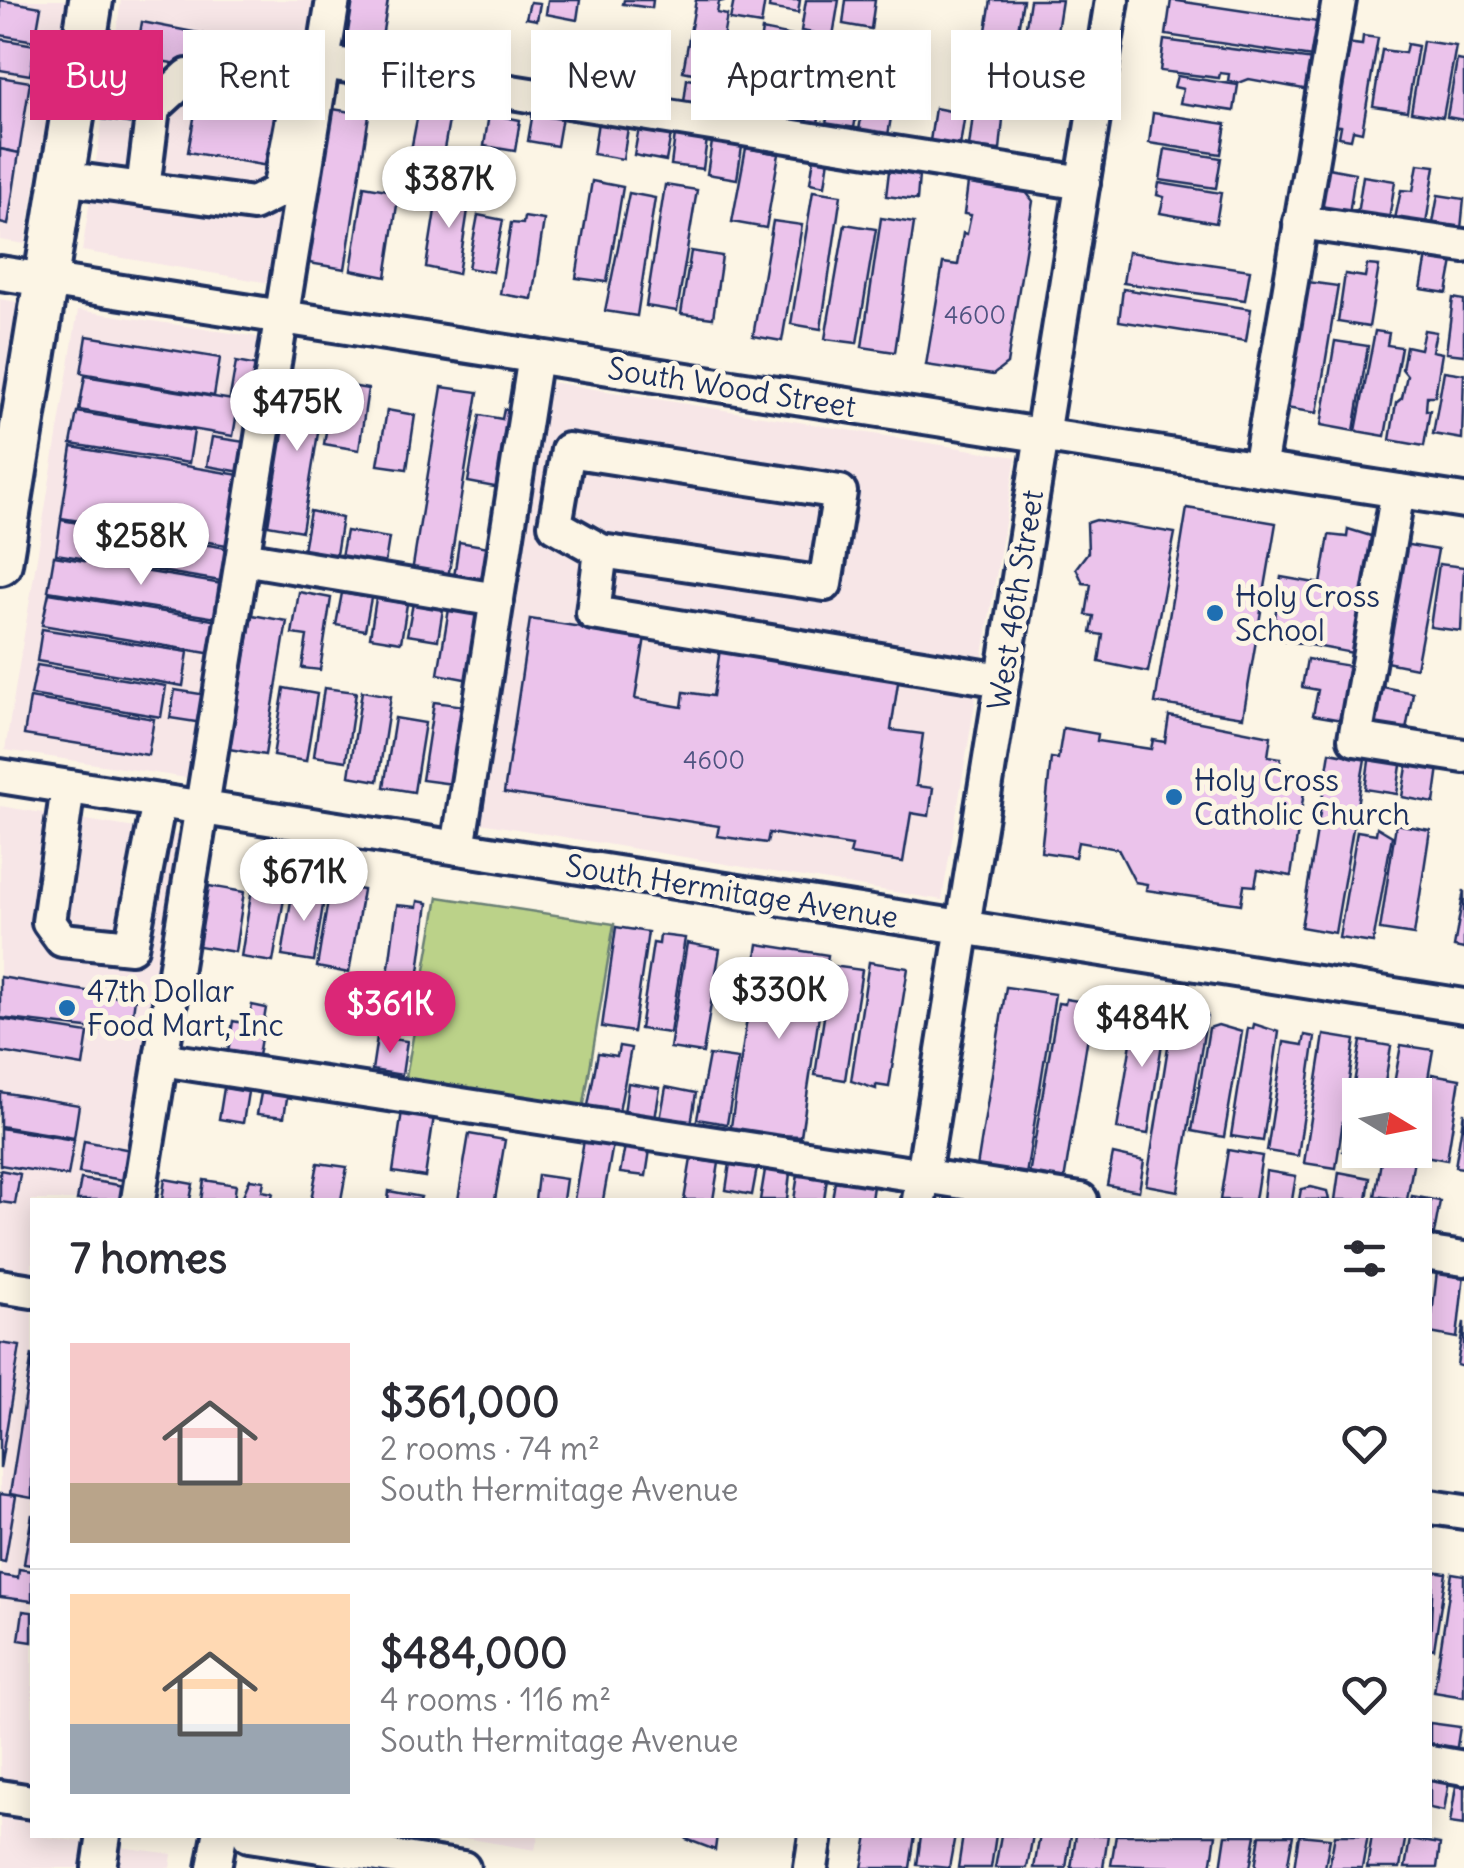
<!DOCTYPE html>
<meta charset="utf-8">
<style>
body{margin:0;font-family:Delius,sans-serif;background:#f2f2f3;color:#2b2b33;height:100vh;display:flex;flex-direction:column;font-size:38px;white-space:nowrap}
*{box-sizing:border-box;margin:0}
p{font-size:32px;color:#7c7c81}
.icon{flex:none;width:55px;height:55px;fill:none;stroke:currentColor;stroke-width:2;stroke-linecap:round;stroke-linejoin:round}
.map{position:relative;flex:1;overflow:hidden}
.sheet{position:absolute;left:30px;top:1198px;width:1402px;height:640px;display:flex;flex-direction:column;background:#fff;border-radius:0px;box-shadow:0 5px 25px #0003}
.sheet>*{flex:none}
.hud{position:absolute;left:30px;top:30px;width:1405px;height:90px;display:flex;gap:20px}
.needle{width:65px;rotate:100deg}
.controls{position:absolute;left:1342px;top:1078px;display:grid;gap:20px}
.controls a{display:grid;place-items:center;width:90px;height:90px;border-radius:0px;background:#fff;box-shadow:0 5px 25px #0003;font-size:50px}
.price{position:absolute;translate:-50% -85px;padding:0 22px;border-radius:35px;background:#fff;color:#222;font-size:32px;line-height:65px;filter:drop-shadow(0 2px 5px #0008)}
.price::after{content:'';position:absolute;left:50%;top:60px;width:30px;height:22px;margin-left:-15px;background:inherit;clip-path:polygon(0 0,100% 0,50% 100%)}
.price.active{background:#db2777;color:#fff}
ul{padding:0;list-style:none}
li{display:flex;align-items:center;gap:30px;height:250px;padding:0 40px}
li+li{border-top:2px solid #e1e1e2}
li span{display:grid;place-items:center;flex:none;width:280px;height:200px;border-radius:0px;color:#555}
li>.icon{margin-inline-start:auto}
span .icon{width:120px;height:120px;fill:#fffc;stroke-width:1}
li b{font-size:42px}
h2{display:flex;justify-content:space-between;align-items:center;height:120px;padding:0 40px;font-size:42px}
.tag{padding:0 35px;border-radius:0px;background:#fff;box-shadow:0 5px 25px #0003;font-size:35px;line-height:90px}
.tag.active{background:#db2777;color:#fff}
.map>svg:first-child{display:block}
.built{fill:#f7e6e7}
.green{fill:#bbd289;stroke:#6b8074;stroke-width:2.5}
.building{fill:#ebc3eb;stroke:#1b2f5e;stroke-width:2.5}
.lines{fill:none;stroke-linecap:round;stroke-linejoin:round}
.minor-casing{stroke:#1b2f5e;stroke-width:40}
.major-casing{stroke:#1b2f5e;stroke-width:50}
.minor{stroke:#fcf5e5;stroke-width:32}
.major{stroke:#fcf5e5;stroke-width:42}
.poi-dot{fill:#1f6fb2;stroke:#fcf5e5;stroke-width:4}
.labels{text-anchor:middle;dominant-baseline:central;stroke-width:10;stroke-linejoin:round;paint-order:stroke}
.number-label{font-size:25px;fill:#4f5481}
.street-label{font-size:30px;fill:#1b2f5e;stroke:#fcf5e5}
.poi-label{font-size:30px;fill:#1b2f5e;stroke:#fcf5e5;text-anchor:start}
</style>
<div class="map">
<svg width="1464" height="1868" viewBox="0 0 1464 1868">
<rect width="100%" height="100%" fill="#fcf5e5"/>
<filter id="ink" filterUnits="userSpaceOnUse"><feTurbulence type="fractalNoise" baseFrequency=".01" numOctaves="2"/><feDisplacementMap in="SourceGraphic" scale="20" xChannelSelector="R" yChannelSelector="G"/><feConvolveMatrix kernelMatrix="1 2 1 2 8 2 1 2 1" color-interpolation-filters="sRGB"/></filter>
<g filter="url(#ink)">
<g class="built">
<polygon points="0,0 66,0 25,244 0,240"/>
<polygon points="121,0 333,0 287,286 82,251"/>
<polygon points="0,299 18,302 0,407"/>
<polygon points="78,310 278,340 206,781 5,750"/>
<polygon points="532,379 1016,457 942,900 462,820"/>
<polygon points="0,806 197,838 138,1200 32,1200 32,1835 172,1854 170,1868 0,1868"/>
<polygon points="447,1835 538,1835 535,1850"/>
</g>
<polygon class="green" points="438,897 614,924 583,1110 405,1082"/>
<g class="building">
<polygon points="0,0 41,7 35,41 0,35"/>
<polygon points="353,0 388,0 378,62 344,57"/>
<polygon points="548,0 580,0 577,20 546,14"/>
<polygon points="624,0 653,0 652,8 623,4"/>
<polygon points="696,0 727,0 719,2 717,13 727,15 716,78 683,71"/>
<polygon points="734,0 765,0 761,25 730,20"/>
<polygon points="770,0 800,0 798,13 769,8"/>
<polygon points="806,0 839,0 833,36 801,31"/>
<polygon points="846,0 875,0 871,29 843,24"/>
<polygon points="991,0 1023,0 1009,84 978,79"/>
<polygon points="1030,0 1062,0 1047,95 1016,89"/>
<polygon points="1171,0 1324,23 1319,58 1166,35"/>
<polygon points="530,2 540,3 537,20 526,18"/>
<polygon points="142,22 322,57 317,87 136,57"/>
<polygon points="762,30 797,37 789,80 755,74"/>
<polygon points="1363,36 1378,38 1362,132 1353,130 1351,139 1339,137 1341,126 1333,125 1346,43 1362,45"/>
<polygon points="470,37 499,42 493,74 463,67"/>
<polygon points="0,39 35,45 30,75 0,70"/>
<polygon points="1164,40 1314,60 1309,90 1249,79 1239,83 1228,81 1229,74 1220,73 1219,78 1160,71"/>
<polygon points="1423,41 1456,46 1443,117 1411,112"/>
<polygon points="1407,44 1418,46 1407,111 1373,106 1382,50 1405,53"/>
<polygon points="635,47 647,49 636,98 608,92 615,59 632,63"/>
<polygon points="577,50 606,58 599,92 569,86"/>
<polygon points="1457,60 1464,61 1464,120 1447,117"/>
<polygon points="796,74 826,79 818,123 788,117"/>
<polygon points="1177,76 1238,85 1234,111 1180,103 1183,89 1174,87"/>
<polygon points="0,77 30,82 19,153 0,149"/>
<polygon points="687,79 715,83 711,107 684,102"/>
<polygon points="716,80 748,85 742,119 711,114"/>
<polygon points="422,93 453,98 443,155 411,150"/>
<polygon points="830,94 859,99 854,128 826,125"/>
<polygon points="198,96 278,109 268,166 188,152"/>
<polygon points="864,101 893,106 888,135 859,130"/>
<polygon points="935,108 965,114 960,146 930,141"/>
<polygon points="333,109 369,115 345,269 309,263"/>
<polygon points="533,112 562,117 557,146 528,141"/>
<polygon points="1153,113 1226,124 1221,154 1149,143"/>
<polygon points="489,114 520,120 515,151 484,146"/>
<polygon points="973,115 1003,119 1000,150 969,147"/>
<polygon points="598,122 628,128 623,159 593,154"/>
<polygon points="639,128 671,134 666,161 634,155"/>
<polygon points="675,135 707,139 703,169 671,165"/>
<polygon points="712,142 742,147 737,179 707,174"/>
<polygon points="746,148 779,154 766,228 732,222"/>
<polygon points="0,149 19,153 8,225 0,223"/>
<polygon points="1165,149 1221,158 1216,188 1160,180"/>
<polygon points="814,157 829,159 825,186 810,183"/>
<polygon points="1418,164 1435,166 1426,224 1395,219 1401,190 1413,191"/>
<polygon points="1323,167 1355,173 1349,215 1327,211 1318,199"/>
<polygon points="889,171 919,175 917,200 886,196"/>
<polygon points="1363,176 1395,181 1389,220 1357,214"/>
<polygon points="592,181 623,187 607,282 576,278"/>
<polygon points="968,183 1026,192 1033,201 1007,364 993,375 926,365 943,263 958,265 963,233 967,234 971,215 964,214"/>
<polygon points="1159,183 1221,193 1216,223 1160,213 1164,197 1157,195"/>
<polygon points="665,185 697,190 677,311 646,306"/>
<polygon points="364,186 399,192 386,277 351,270"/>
<polygon points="444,187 471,191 458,274 426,267 436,204 442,204"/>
<polygon points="813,191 841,195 821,329 791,324"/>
<polygon points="629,193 655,198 637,316 605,311"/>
<polygon points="1438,195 1464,199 1461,229 1433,223"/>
<polygon points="478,215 503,220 493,272 468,268"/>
<polygon points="524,217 544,220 532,299 500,294 511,223 523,224"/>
<polygon points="881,218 914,223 895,352 862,347"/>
<polygon points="773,221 802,225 782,341 753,336"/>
<polygon points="845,224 876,229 857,343 825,339"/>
<polygon points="691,251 722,256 713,318 681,314"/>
<polygon points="1128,252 1250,270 1245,300 1123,283"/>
<polygon points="1427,256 1453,261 1447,293 1421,289"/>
<polygon points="1367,265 1379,266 1369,327 1338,322 1345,274 1365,277"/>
<polygon points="1308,282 1338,286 1317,413 1286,408"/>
<polygon points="1123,289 1251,309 1246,341 1119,321"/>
<polygon points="1453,298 1464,300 1464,355 1446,353"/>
<polygon points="1424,330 1436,332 1432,351 1442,353 1435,396 1427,396 1426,410 1430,410 1424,446 1390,440 1396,403 1402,398 1407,375 1402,369 1406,346 1420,349"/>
<polygon points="1375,331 1389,333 1387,345 1401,347 1385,436 1356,431"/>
<polygon points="87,336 220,358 214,396 81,373"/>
<polygon points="1335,341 1368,346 1354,431 1321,425"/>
<polygon points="236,362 268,368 263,402 230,397"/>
<polygon points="1444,371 1464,374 1462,439 1433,434"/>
<polygon points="85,376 239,401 233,436 79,410"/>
<polygon points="292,378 326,384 302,531 268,525"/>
<polygon points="334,383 368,389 359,450 324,444"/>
<polygon points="442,387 478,392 448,578 412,572"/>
<polygon points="504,409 514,411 500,488 468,482 480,415 502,419"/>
<polygon points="387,410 415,415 407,469 378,465"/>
<polygon points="77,412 194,431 189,463 71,444"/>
<polygon points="212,437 251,443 247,473 207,466"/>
<polygon points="72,447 251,477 239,547 61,518"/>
<polygon points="1187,508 1276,523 1243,717 1155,703"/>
<polygon points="310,511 342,518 335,561 302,555"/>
<polygon points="61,520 238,550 233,583 56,554"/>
<polygon points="1096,520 1175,533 1148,672 1099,662 1103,635 1091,633 1094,616 1086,615 1091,584 1083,583 1076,568 1088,552 1087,523"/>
<polygon points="1348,529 1374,537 1358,654 1272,638 1281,577 1321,584 1329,535 1347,537"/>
<polygon points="346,531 389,538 384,569 340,562"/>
<polygon points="459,542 489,547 484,581 454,577"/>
<polygon points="1403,544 1438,550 1416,668 1381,661"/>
<polygon points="54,556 234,586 229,620 48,591"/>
<polygon points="1439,564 1464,567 1461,631 1430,627"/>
<polygon points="299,592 331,598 320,670 302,668 307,636 292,634"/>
<polygon points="49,593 225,622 219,655 42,625"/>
<polygon points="342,593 371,598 365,630 336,625"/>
<polygon points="376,598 407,604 401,642 370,637"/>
<polygon points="413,603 443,609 438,640 407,635"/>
<polygon points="449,609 481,614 470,680 438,674"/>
<polygon points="252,615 287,621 265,755 229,749"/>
<polygon points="530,619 645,637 635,699 682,707 684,692 713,696 720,649 899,676 891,730 923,734 916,786 933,788 929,816 911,813 903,862 850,854 852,846 769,833 767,843 717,836 719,826 504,793"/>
<polygon points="42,629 188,652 183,686 37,661"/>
<polygon points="1307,659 1350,666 1348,721 1313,715 1318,690 1302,687"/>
<polygon points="37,665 166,686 161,717 31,695"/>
<polygon points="1378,686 1413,693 1406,730 1371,724"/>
<polygon points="284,688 317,694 306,761 273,756"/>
<polygon points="324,688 356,692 346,761 314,756"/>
<polygon points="175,690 213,696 209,724 170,718"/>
<polygon points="362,691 391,696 378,781 349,776"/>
<polygon points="30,698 154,719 148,755 24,735"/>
<polygon points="434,702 465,706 453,784 422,780"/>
<polygon points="1169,716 1271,736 1268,756 1281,758 1279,769 1307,773 1291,876 1258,870 1255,886 1244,885 1241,904 1146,890 1147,884 1135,882 1118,849 1078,842 1075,857 1041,852 1051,758 1058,759 1063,728 1098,734 1097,741 1151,749 1153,740 1165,742"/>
<polygon points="395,718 425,723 414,792 384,787"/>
<polygon points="1330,752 1365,759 1335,933 1301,927"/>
<polygon points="1370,754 1402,758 1397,794 1365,789"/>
<polygon points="1408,761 1439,767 1434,803 1402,797"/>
<polygon points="1396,824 1430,830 1414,935 1380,930"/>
<polygon points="1377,827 1392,836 1373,943 1339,938 1357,831 1376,834"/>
<polygon points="209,886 244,892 235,952 199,946"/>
<polygon points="252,888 285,893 273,962 241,957"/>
<polygon points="293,888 325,893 314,961 282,956"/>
<polygon points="350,888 363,890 349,973 317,967 329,894 348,896"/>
<polygon points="1464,890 1464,949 1454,947"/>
<polygon points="418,901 428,903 414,1010 384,1006 397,905 417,907"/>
<polygon points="616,927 648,932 633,1032 602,1027"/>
<polygon points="660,935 685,938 670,1033 640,1029 653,943 659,944"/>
<polygon points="687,943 720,949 703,1053 670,1048"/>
<polygon points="758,944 828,955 801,1136 730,1133"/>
<polygon points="869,962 908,968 889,1087 876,1085 876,1089 851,1081"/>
<polygon points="832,966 862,970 845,1080 815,1075"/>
<polygon points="0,977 135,999 130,1033 0,1018"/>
<polygon points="1006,987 1055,994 1026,1175 977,1167"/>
<polygon points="1066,999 1078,1001 1077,1010 1092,1012 1064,1181 1029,1175 1058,1003 1065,1004"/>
<polygon points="252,1005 266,1008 257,1062 227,1058 233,1021 248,1024"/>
<polygon points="1137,1006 1167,1011 1148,1134 1117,1129"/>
<polygon points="1174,1009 1207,1015 1178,1191 1146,1185"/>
<polygon points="0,1019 88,1033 83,1066 0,1052"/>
<polygon points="1254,1024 1279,1032 1263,1141 1231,1136 1248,1028 1253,1029"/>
<polygon points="1218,1025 1242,1032 1224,1137 1192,1131 1209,1028"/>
<polygon points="1305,1035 1315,1037 1298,1156 1267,1151 1284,1042 1303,1045"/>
<polygon points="1324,1035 1355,1040 1336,1168 1304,1163"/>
<polygon points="377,1037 407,1041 402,1075 372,1070"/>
<polygon points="1361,1041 1391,1046 1383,1095 1360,1095 1360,1150 1374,1150 1373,1155 1343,1151"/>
<polygon points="1401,1045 1433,1050 1407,1200 1375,1196 1383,1150 1415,1150 1415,1095 1392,1095"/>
<polygon points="619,1046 631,1048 618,1117 587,1111 598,1053 617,1056"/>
<polygon points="709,1055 738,1059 727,1124 697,1119"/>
<polygon points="1432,1074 1460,1079 1447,1160 1419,1155"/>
<polygon points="628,1083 660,1088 655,1119 624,1114"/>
<polygon points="666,1087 696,1093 691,1125 660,1120"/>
<polygon points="224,1088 248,1092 243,1123 219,1119"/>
<polygon points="262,1088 288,1092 284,1117 257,1114"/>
<polygon points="0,1092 79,1105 74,1138 0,1126"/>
<polygon points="402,1111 434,1116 425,1177 393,1172"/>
<polygon points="1464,1112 1464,1168 1455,1167"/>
<polygon points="0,1128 74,1140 68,1176 0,1165"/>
<polygon points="469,1134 505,1140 495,1200 458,1200"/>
<polygon points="584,1140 613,1144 603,1200 574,1200"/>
<polygon points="84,1141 136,1151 130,1181 79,1173"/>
<polygon points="625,1146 650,1150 646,1176 620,1173"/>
<polygon points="1228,1150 1262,1156 1255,1200 1220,1200"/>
<polygon points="1113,1154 1144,1161 1139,1191 1107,1185"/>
<polygon points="691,1159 719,1163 713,1200 684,1200"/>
<polygon points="318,1163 347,1167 341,1200 311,1200"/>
<polygon points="730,1163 757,1168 752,1195 726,1190"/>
<polygon points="0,1170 20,1174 15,1204 0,1202"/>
<polygon points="765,1170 790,1173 787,1200 760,1200"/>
<polygon points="1266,1171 1296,1176 1292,1200 1263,1200"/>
<polygon points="1339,1172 1370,1178 1367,1200 1335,1200"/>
<polygon points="798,1174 827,1178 824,1200 794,1200"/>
<polygon points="538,1175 566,1179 563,1200 535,1200"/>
<polygon points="81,1179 131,1187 129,1200 77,1200"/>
<polygon points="165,1179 193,1184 190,1200 162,1200"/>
<polygon points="250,1179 264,1181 262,1191 273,1193 271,1200 241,1200"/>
<polygon points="204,1180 236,1185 234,1200 201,1200"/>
<polygon points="835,1181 873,1186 871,1200 832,1200"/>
<polygon points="1311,1187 1327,1191 1329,1200 1299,1200 1301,1189"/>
<polygon points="389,1191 421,1197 420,1200 388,1200"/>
<polygon points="1412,1196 1440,1201 1434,1234 1430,1233 1430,1200 1411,1200"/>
<polygon points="1437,1271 1464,1274 1457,1338 1430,1333"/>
<polygon points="1464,1322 1464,1367 1457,1365"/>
<polygon points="0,1343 20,1346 0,1469"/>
<polygon points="32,1354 32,1498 10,1494"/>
<polygon points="0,1494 16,1496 5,1562 0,1561"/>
<polygon points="32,1514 32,1565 24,1564"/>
<polygon points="19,1569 32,1571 32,1601 0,1597 0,1575 18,1578"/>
<polygon points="1433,1571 1446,1573 1434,1649 1430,1648"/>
<polygon points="1452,1573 1464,1575 1464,1697 1434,1692"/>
<polygon points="23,1611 32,1612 32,1642 19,1640"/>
<polygon points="1430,1723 1460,1727 1456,1753 1430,1750"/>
<polygon points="1430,1778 1449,1781 1444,1811 1430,1808"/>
<polygon points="1456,1786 1464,1787 1464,1825 1450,1823"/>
<polygon points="687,1835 717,1835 715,1850 686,1839"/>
<polygon points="868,1835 915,1835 910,1868 862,1868"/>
<polygon points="921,1835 955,1835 949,1868 917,1865"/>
<polygon points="963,1835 996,1835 991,1868 958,1868"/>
<polygon points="1001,1835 1033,1835 1027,1868 995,1868"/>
<polygon points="1040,1835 1071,1835 1066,1868 1034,1868"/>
<polygon points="1076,1835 1108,1835 1103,1868 1071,1868"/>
<polygon points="1116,1835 1216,1835 1211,1868 1111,1865"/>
<polygon points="1226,1835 1256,1835 1250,1868 1221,1868"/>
<polygon points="1260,1835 1293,1835 1287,1868 1255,1868"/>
<polygon points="1299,1835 1330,1838 1325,1868 1294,1868"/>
<polygon points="1335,1835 1368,1835 1362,1868 1329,1868"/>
<polygon points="1372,1835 1406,1835 1400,1868 1367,1868"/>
<polygon points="1410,1839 1440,1844 1437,1868 1405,1868"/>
</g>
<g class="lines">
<g class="minor-casing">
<g id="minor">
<polyline points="323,62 1083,183"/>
<polyline points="76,96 153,108"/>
<polyline points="62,178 253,204 279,191 297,97 188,76 153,108 143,189"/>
<polyline points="1300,222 1464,246"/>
<polyline points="0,273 1464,501"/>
<polygon points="568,450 840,492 825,584 601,551 555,525"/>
<polyline points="1259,469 1339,0"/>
<polyline points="1398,491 1355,739 1464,756"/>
<polyline points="601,551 593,613 1002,680"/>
<polyline points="243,558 497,600"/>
<polyline points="0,776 1464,1006"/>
<polyline points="68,787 49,922 62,940 131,947 159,801"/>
<polyline points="458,848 535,356"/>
<polyline points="161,1059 1081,1200"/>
<polyline points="138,1200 333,0"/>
<polyline points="919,1200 1112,0"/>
<polyline points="1430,1254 1464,1259"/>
<polyline points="0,1286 32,1291"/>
<polyline points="1430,1507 1464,1512"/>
<polyline points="1430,1762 1464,1768"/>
<polyline points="0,1797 32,1802"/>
<polyline points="249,1835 463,1868"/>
<polyline points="99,1868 104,1835"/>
<polyline points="214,1868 220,1835"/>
<polyline points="811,1868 816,1835"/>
</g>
</g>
<g class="major-casing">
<polyline id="major" points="0,563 91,0"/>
</g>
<use href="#minor" class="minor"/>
<use href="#major" class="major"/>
</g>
</g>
<g class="poi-dot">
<circle cx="1215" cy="613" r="10"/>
<circle cx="1174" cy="797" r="10"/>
<circle cx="67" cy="1008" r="10"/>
</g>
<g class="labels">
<g class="number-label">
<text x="975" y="315">4600</text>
<text x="714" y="760">4600</text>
</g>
<g class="street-label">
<text transform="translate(732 387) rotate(9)">South Wood Street</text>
<text transform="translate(1015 600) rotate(-81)">West 46th Street</text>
<text transform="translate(732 891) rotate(9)">South Hermitage Avenue</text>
</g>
<g class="poi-label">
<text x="1235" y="596">Holy Cross<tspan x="1235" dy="34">School</tspan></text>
<text x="1194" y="780">Holy Cross<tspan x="1194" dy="34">Catholic Church</tspan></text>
<text x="87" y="991">47th Dollar<tspan x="87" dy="34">Food Mart, Inc</tspan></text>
</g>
</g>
</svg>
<div class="controls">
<a><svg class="needle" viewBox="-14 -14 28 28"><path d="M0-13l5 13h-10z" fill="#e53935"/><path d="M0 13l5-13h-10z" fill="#7c7c81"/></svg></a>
</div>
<b class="price" style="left:449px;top:231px">$387K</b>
<b class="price" style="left:297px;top:454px">$475K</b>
<b class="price" style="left:141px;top:588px">$258K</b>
<b class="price" style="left:304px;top:924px">$671K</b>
<b class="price" style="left:779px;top:1042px">$330K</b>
<b class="price active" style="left:390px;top:1056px">$361K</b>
<b class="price" style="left:1142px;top:1070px">$484K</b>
<div class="hud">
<a class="tag active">Buy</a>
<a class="tag">Rent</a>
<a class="tag">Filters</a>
<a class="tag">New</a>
<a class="tag">Apartment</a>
<a class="tag">House</a>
</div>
<section class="sheet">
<h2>7 homes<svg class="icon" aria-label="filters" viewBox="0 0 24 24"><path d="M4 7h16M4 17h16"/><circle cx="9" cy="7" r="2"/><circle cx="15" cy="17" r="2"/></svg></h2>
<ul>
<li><span style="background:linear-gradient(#f6c9c9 70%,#b9a48a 0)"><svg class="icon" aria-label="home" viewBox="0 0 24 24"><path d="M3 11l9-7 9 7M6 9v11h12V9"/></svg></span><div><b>$361,000</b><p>2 rooms · 74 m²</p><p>South Hermitage Avenue</p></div><svg class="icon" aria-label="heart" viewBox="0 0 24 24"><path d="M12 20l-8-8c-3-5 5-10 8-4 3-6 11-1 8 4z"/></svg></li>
<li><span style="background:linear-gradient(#ffd9b3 65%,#9aa5b1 0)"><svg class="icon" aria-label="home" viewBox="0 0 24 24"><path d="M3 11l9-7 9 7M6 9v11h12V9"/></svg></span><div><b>$484,000</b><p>4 rooms · 116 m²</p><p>South Hermitage Avenue</p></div><svg class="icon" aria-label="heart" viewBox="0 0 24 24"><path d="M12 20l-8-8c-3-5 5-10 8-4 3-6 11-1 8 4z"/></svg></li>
</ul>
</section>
</div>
